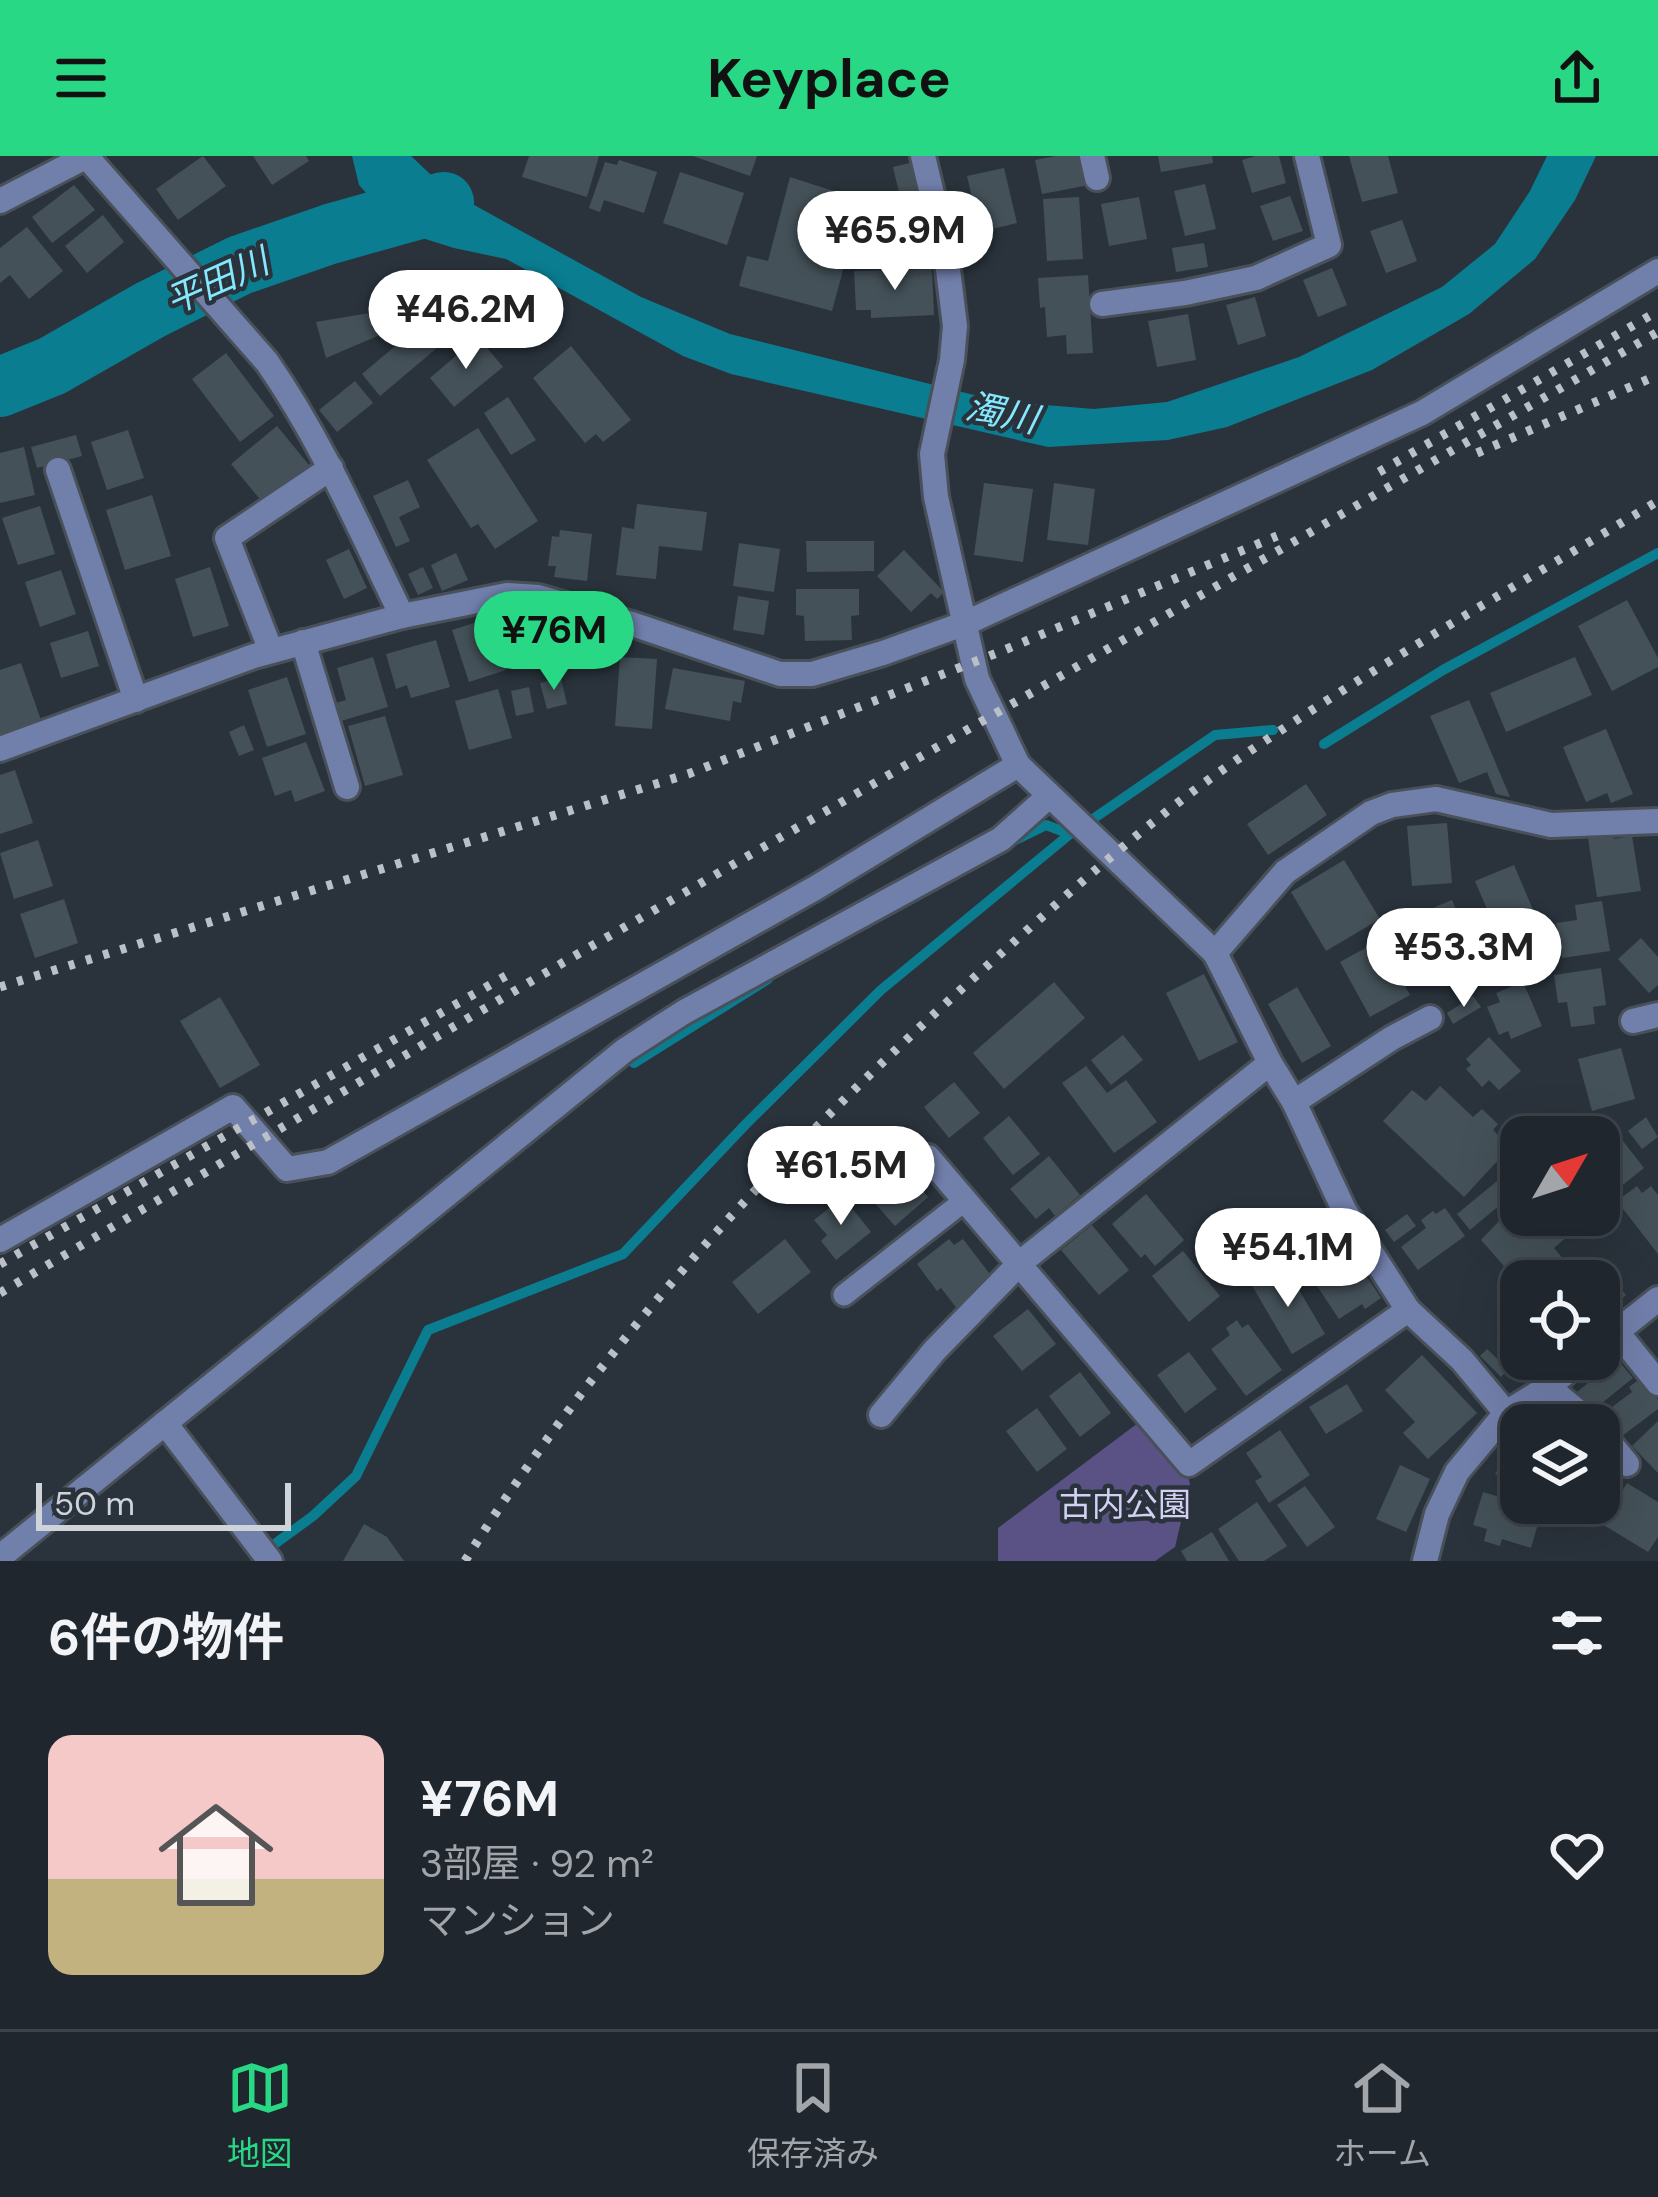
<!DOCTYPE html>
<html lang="ja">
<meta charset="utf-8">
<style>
body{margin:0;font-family:"DM Sans","Noto Sans JP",sans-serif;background:#282e35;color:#f1f3f6;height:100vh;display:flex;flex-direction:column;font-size:45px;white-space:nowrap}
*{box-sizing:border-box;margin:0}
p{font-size:39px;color:#a2a5aa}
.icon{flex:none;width:66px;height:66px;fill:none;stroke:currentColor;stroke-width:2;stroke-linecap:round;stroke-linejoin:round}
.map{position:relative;height:1405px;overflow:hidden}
.side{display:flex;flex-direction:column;background:#20262d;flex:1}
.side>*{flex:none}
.needle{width:78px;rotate:51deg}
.fabs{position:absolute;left:1500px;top:960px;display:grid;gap:24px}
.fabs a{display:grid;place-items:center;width:120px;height:120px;border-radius:24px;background:#20262d;box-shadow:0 12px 48px #0002,0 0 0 3px #3d4349;font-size:60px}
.scale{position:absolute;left:36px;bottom:30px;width:255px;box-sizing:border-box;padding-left:12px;border:6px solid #cfd4db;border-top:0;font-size:33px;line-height:42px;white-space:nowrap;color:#cfd4db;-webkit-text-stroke:9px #2a333c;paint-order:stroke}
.price{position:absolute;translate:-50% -102px;padding:0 27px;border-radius:42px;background:#fff;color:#222;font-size:39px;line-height:78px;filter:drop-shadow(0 3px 6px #0008)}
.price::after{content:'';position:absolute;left:50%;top:72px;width:36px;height:27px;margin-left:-18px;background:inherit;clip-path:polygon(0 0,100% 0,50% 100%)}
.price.active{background:#28d885;color:#111}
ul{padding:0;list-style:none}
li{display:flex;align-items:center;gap:36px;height:300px;padding:0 48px}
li+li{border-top:3px solid #3d4349}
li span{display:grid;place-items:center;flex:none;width:336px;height:240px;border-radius:24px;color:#555}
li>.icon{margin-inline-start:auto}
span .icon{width:144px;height:144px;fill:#fffc;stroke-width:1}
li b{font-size:51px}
h2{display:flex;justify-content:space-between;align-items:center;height:144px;padding:0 48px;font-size:51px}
header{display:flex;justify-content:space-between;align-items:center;height:156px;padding:0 48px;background:#28d885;color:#111;font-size:54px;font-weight:700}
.tab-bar{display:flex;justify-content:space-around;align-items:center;height:168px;border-top:3px solid #3d4349;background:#20262d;font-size:33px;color:#a2a5aa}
.tab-bar a{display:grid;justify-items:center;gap:6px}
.tab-bar .active{color:#28d885}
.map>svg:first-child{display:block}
.green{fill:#5a5284}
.water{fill:#0a7d90}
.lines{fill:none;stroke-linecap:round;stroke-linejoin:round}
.stream{stroke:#0a7d90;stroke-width:10}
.river{stroke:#0a7d90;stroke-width:60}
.building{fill:#445158}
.lane-casing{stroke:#485059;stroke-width:27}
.street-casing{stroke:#485059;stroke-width:30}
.lane{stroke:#717fab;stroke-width:21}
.street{stroke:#717fab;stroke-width:24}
.rail{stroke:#bbc0c7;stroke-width:9;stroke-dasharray:6 12;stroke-linecap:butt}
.labels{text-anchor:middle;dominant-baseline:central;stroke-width:9;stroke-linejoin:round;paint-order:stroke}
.park-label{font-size:33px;fill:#d3d0f4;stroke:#2a333c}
.water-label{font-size:36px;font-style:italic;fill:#84e8fe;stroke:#2a333c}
</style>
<header><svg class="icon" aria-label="menu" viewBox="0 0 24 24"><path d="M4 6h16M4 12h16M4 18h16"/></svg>Keyplace<svg class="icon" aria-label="share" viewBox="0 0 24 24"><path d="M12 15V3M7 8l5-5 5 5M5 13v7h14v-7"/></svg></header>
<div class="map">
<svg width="1658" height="1405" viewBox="0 0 1658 1405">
<rect width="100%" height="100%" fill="#2a333c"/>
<polygon class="green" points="1142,1264 1187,1317 1190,1328 1175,1391 1155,1405 998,1405 998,1372"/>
<polygon class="water" points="352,0 411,0 447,34 641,141 730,178 998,245 1094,253 1167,246 1299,201 1442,131 1495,88 1530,35 1547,0 1596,0 1575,44 1535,103 1469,158 1372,214 1227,271 1168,284 1048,291 731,218 683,200 506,103 454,92 400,75 359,29"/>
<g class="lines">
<g class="stream">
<polyline points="1324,588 1443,514 1658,397"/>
<polyline points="1090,665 1215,579 1273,574"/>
<polyline points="634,907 768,823"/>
<polyline points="272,1390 313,1360 356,1320 428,1174 623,1098 745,969 881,834 1070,678 1046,669 1009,687"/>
</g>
<polyline class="river" points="0,231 52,210 150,154 240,109 330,78 444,46"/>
</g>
<g class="building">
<polygon points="203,0 226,30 178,64 156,33"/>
<polygon points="253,0 306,0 309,5 272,29"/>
<polygon points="529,0 599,0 587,41 522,21"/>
<polygon points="693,0 757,0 750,20"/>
<polygon points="1056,0 1078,0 1084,30 1042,38 1035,4"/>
<polygon points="1158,0 1212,0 1213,7 1161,16"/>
<polygon points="1256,0 1279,0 1286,27 1252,37 1242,4"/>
<polygon points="1349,0 1388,0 1398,37 1362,46"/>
<polygon points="619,4 657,16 644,57 604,44 600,56 589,52 605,6 617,9"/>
<polygon points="910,7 925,71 908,75 893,11"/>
<polygon points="1004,12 1017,67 980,76 967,20"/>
<polygon points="680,16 744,37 727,89 663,67"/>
<polygon points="790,21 855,42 840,100 846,103 832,155 739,130 747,100 768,105"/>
<polygon points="1205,28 1216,73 1185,80 1174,35"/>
<polygon points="74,29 95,54 52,87 32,61"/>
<polygon points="1290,40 1303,75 1273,85 1260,50"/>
<polygon points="1079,41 1083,103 1047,105 1043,43"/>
<polygon points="1139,41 1147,83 1109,90 1101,48"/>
<polygon points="103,59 124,86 87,117 65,90"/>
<polygon points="1402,64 1417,105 1386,117 1370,75"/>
<polygon points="27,71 63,115 29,143 10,119 0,127 0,92"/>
<polygon points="1204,87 1208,111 1176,116 1172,92"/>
<polygon points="1332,112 1347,149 1318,161 1303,124"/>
<polygon points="932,113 934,159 871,162 871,154 856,154 854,115"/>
<polygon points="1088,119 1093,197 1067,198 1066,179 1047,181 1045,151 1040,152 1038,122"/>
<polygon points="1255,141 1266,180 1238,189 1226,149"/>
<polygon points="387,154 394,173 326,202 316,166"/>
<polygon points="1188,158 1196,204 1157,211 1148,165"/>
<polygon points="432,159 450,181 380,240 362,218"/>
<polygon points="478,181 503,211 454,251 430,222"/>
<polygon points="571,190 631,264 603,286 596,278 585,287 533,222"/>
<polygon points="226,197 274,260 240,286 192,223"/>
<polygon points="355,225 373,247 337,276 319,254"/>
<polygon points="508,241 536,284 511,299 484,257"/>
<polygon points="277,270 309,309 263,347 231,308"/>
<polygon points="478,272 538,365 495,393 478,368 471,372 427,304"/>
<polygon points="128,274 144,322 107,334 91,286"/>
<polygon points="76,279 82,300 37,312 31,291"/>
<polygon points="24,291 35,339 0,347 0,297"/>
<polygon points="408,324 420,351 399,361 410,385 396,391 373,340"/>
<polygon points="984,327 1033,333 1023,406 974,399"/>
<polygon points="1054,327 1095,333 1088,389 1047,384"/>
<polygon points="152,339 171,400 125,414 106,354"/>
<polygon points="637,348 707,356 702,395 659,390 656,423 616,419 622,371 634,373"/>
<polygon points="40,350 55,398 18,409 2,362"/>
<polygon points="560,374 592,378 587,425 554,421 556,410 548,410 552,380 559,381"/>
<polygon points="806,385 874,385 874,415 807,416"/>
<polygon points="739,387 780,393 774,436 733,430"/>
<polygon points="349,393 367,432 344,443 326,404"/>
<polygon points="904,394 944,436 937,443 931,437 911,456 877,420"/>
<polygon points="456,397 468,424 442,435 431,409"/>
<polygon points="210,411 229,470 193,481 175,423"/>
<polygon points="423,411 433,432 418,439 408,418"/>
<polygon points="61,414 76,458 40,471 25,426"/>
<polygon points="796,433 859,433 859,459 851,460 852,484 805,485 804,460 796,459"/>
<polygon points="738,440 769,445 764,479 733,474"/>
<polygon points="1627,444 1658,502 1658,511 1612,535 1578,470"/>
<polygon points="490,462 506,514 469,526 452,474"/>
<polygon points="88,475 99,510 61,522 50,487"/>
<polygon points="436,484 450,531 411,542 407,529 396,533 386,498"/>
<polygon points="373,501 388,551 341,565 336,547 346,544 337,512"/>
<polygon points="620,501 657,503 652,573 615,570"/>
<polygon points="1575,501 1592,539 1506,576 1490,537"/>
<polygon points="21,507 42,567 0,582 0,514"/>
<polygon points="673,512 745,525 741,547 733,545 730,565 665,553"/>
<polygon points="287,521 306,578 267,591 248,534"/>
<polygon points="561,522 567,548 547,553 540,527"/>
<polygon points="529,531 534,556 516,560 511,535"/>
<polygon points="498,533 512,582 469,594 455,545"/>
<polygon points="1469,544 1510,641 1496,638 1487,616 1459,627 1430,560"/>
<polygon points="385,560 403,619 365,630 348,570"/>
<polygon points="244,569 254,594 239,600 229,576"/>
<polygon points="1606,573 1633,638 1611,647 1607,637 1586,646 1563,591"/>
<polygon points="306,586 325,635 295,646 291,634 275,640 262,602"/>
<polygon points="15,614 33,667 0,678 0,619"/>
<polygon points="1306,628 1327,659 1268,699 1247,668"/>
<polygon points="1447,667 1452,727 1412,730 1407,670"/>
<polygon points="1613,679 1614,683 1632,680 1641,735 1597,741 1588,682"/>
<polygon points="38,684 53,730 14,743 0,697"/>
<polygon points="1344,704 1380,763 1326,795 1291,736"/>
<polygon points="1514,709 1534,756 1512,765 1515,772 1498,779 1475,725"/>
<polygon points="64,743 78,787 35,802 20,758"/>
<polygon points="1452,744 1481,813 1445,828 1416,759"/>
<polygon points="1602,745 1610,795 1562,802 1556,767 1577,764 1575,749"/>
<polygon points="1641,782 1658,801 1658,829 1649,837 1618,803"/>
<polygon points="1380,784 1410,839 1370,861 1340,806"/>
<polygon points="1601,812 1606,849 1593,851 1595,868 1571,871 1567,846 1558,847 1554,819"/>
<polygon points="1204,818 1238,886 1199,905 1166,837"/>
<polygon points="1054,826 1085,862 1004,933 973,897"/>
<polygon points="1523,826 1542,870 1511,883 1508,875 1499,879 1487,851 1500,846 1496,837"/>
<polygon points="1297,831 1331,890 1302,907 1268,848"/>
<polygon points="1473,840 1481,851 1453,868 1447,857"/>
<polygon points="220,841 260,909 220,932 180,865"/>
<polygon points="1123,879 1143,904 1111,929 1091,904"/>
<polygon points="1489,881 1521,915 1499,934 1489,924 1482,931 1466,913 1471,909 1466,903"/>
<polygon points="1621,892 1635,943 1592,955 1578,903"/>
<polygon points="1086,910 1107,937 1126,924 1157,966 1114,997 1062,927"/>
<polygon points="954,926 980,957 949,982 924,951"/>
<polygon points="1440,930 1473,961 1482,953 1498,968 1493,974 1505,986 1497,995 1502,1000 1464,1041 1383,965 1412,934 1426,945"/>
<polygon points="1009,960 1040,998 1013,1019 983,982"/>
<polygon points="1646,961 1658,981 1642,993 1628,975"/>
<polygon points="1612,971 1644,1012 1599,1048 1599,981"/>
<polygon points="1049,1000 1080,1039 1055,1060 1049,1052 1036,1063 1010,1033"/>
<polygon points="897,1005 928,1041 895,1070 864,1035"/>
<polygon points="1502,1021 1514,1037 1470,1074 1457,1058"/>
<polygon points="1637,1030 1642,1037 1651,1030 1658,1039 1658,1098 1617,1045"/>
<polygon points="1146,1038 1184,1084 1155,1110 1145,1098 1141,1102 1112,1068"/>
<polygon points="843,1041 871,1076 836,1104 821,1085 827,1079 814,1064"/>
<polygon points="1521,1048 1521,1059 1553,1059 1570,1078 1554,1092 1582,1125 1521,1125 1521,1145 1503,1125 1511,1118 1481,1084 1499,1065 1513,1081 1519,1075 1507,1060"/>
<polygon points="1445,1052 1465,1080 1418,1114 1401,1091 1426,1072 1421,1064 1433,1055 1436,1058"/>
<polygon points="1407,1058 1416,1070 1394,1086 1385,1074"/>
<polygon points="1092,1069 1129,1114 1099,1139 1061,1094"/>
<polygon points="1338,1077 1381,1142 1365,1153 1362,1148 1339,1163 1299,1103"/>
<polygon points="785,1083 811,1116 758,1158 732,1126"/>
<polygon points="949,1083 954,1089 963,1083 996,1126 959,1155 941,1132 937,1135 917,1108"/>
<polygon points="1183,1095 1220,1140 1189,1166 1152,1120"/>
<polygon points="1280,1110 1291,1129 1295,1127 1325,1178 1292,1198 1251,1128"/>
<polygon points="1612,1124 1626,1139 1599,1162 1599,1129 1602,1133"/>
<polygon points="1028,1153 1056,1188 1022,1215 993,1180"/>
<polygon points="1237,1164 1242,1172 1248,1168 1282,1214 1246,1240 1211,1193 1230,1179 1226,1172"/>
<polygon points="1487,1193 1508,1213 1501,1221 1480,1200"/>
<polygon points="1189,1196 1217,1233 1185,1257 1157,1219"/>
<polygon points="1422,1199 1477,1257 1428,1303 1403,1277 1415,1266 1385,1234"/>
<polygon points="1617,1203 1633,1222 1592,1255 1577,1236"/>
<polygon points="1080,1216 1111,1257 1080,1281 1049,1240"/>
<polygon points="1641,1222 1658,1244 1658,1253 1622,1280 1604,1257 1632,1236 1629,1231"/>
<polygon points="1347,1228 1363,1255 1326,1278 1309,1251"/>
<polygon points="1037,1252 1067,1293 1037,1316 1006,1275"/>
<polygon points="1658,1265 1658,1317 1632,1290"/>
<polygon points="1280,1274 1310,1319 1269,1347 1255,1325 1262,1321 1246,1297"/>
<polygon points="1521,1275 1521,1314 1516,1311 1508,1325 1495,1318"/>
<polygon points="1400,1309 1430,1323 1406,1376 1376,1363"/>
<polygon points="1627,1327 1658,1346 1658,1381 1648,1396 1602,1368"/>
<polygon points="1305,1330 1335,1371 1307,1391 1277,1349"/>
<polygon points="1483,1336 1542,1354 1531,1392 1502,1383 1500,1390 1484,1385 1487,1373 1473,1369"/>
<polygon points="1257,1346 1287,1390 1264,1405 1239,1405 1218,1373"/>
<polygon points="364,1368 387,1381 404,1405 343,1405"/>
<polygon points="1212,1376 1229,1405 1187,1405 1181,1395"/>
</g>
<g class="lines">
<g class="lane-casing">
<polyline id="lane" points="844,1139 964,1045"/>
</g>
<g class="street-casing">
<g id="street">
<path d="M86,0L267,206C322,285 360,374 402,460"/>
<polyline points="923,0 946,97 955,170 952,204 932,298 936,341 977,523 1018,609 1215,797 1270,907 1294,946 1344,1054 1408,1154 1462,1204 1506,1257 1457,1316 1437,1358 1425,1405"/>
<polyline points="1092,0 1097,22"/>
<polyline points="0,45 87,0"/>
<polyline points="1102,148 1185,137 1256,122 1329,89 1307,0"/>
<polyline points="58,314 136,544"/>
<polyline points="303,486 347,631"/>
<polyline points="271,495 227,382 331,312"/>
<polyline points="0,593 254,500 402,460 507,439 538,441 632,468 780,518 812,518 883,497 966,467 1422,257 1658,115"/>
<polyline points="1215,797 1285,716 1371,657 1392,649 1436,643 1551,669 1658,665"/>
<polyline points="1633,865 1658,859"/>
<polyline points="1294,946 1392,882 1430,862"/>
<polyline points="928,1001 1189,1308 1408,1154"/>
<polyline points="0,1084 233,951 287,1013 328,1006 817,731 1018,609"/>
<polyline points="1617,1176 1658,1227"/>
<polyline points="1599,1190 1658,1143"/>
<polyline points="1548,1231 1594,1269"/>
<polyline points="1506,1257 1548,1231 1583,1203"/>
<polyline points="881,1259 935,1194 1020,1107 1270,907"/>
<polyline points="165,1267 270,1405"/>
<polyline points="1599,1274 1627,1308"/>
<polyline points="0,1401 625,894 684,856 1001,683 1049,640"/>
</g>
</g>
<use href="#lane" class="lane"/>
<use href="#street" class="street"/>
<g class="rail">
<polyline points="1477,297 1658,219"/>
<polyline points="1379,316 1658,155"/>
<polyline points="0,831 688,618 1002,495 1277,380"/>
<polyline points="0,1108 511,817"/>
<polyline points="0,1137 564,806 1658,176"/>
<path d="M465,1405C607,1177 796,980 996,802C1074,732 1154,660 1241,601C1376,509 1518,429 1658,345"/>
</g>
</g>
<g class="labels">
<g class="park-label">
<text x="1125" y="1348">古内公園</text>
</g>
<g class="water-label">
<text transform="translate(217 125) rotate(-24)">平田川</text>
<text transform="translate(1002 257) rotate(12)">濁川</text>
</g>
</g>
</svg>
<div class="fabs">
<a><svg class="needle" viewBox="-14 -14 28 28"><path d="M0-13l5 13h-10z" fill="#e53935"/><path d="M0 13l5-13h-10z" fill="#a2a5aa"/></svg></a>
<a><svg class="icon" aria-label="locate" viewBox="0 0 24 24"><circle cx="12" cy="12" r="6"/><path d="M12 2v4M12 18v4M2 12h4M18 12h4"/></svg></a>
<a><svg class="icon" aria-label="layers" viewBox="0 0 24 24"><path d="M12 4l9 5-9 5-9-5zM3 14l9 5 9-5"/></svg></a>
</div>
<div class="scale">50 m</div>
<b class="price" style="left:895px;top:137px">¥65.9M</b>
<b class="price" style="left:466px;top:216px">¥46.2M</b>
<b class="price active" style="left:554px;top:537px">¥76M</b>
<b class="price" style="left:1464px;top:854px">¥53.3M</b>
<b class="price" style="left:841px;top:1072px">¥61.5M</b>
<b class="price" style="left:1288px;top:1154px">¥54.1M</b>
</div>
<section class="side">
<h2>6件の物件<svg class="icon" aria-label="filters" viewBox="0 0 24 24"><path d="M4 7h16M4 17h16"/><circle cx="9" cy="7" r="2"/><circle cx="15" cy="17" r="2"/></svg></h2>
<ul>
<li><span style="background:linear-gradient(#f6c9c9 60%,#c2b280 0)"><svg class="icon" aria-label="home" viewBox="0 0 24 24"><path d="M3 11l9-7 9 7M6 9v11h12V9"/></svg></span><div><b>¥76M</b><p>3部屋 · 92 m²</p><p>マンション</p></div><svg class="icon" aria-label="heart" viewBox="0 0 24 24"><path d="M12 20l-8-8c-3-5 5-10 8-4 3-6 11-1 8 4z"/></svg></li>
</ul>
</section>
<nav class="tab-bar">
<a class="active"><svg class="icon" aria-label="map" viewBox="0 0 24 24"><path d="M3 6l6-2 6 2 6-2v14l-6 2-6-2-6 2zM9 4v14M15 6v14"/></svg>地図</a>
<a><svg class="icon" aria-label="saved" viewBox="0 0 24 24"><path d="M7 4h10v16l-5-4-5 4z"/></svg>保存済み</a>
<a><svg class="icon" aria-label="home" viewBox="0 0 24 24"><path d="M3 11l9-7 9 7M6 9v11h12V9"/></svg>ホーム</a>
</nav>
